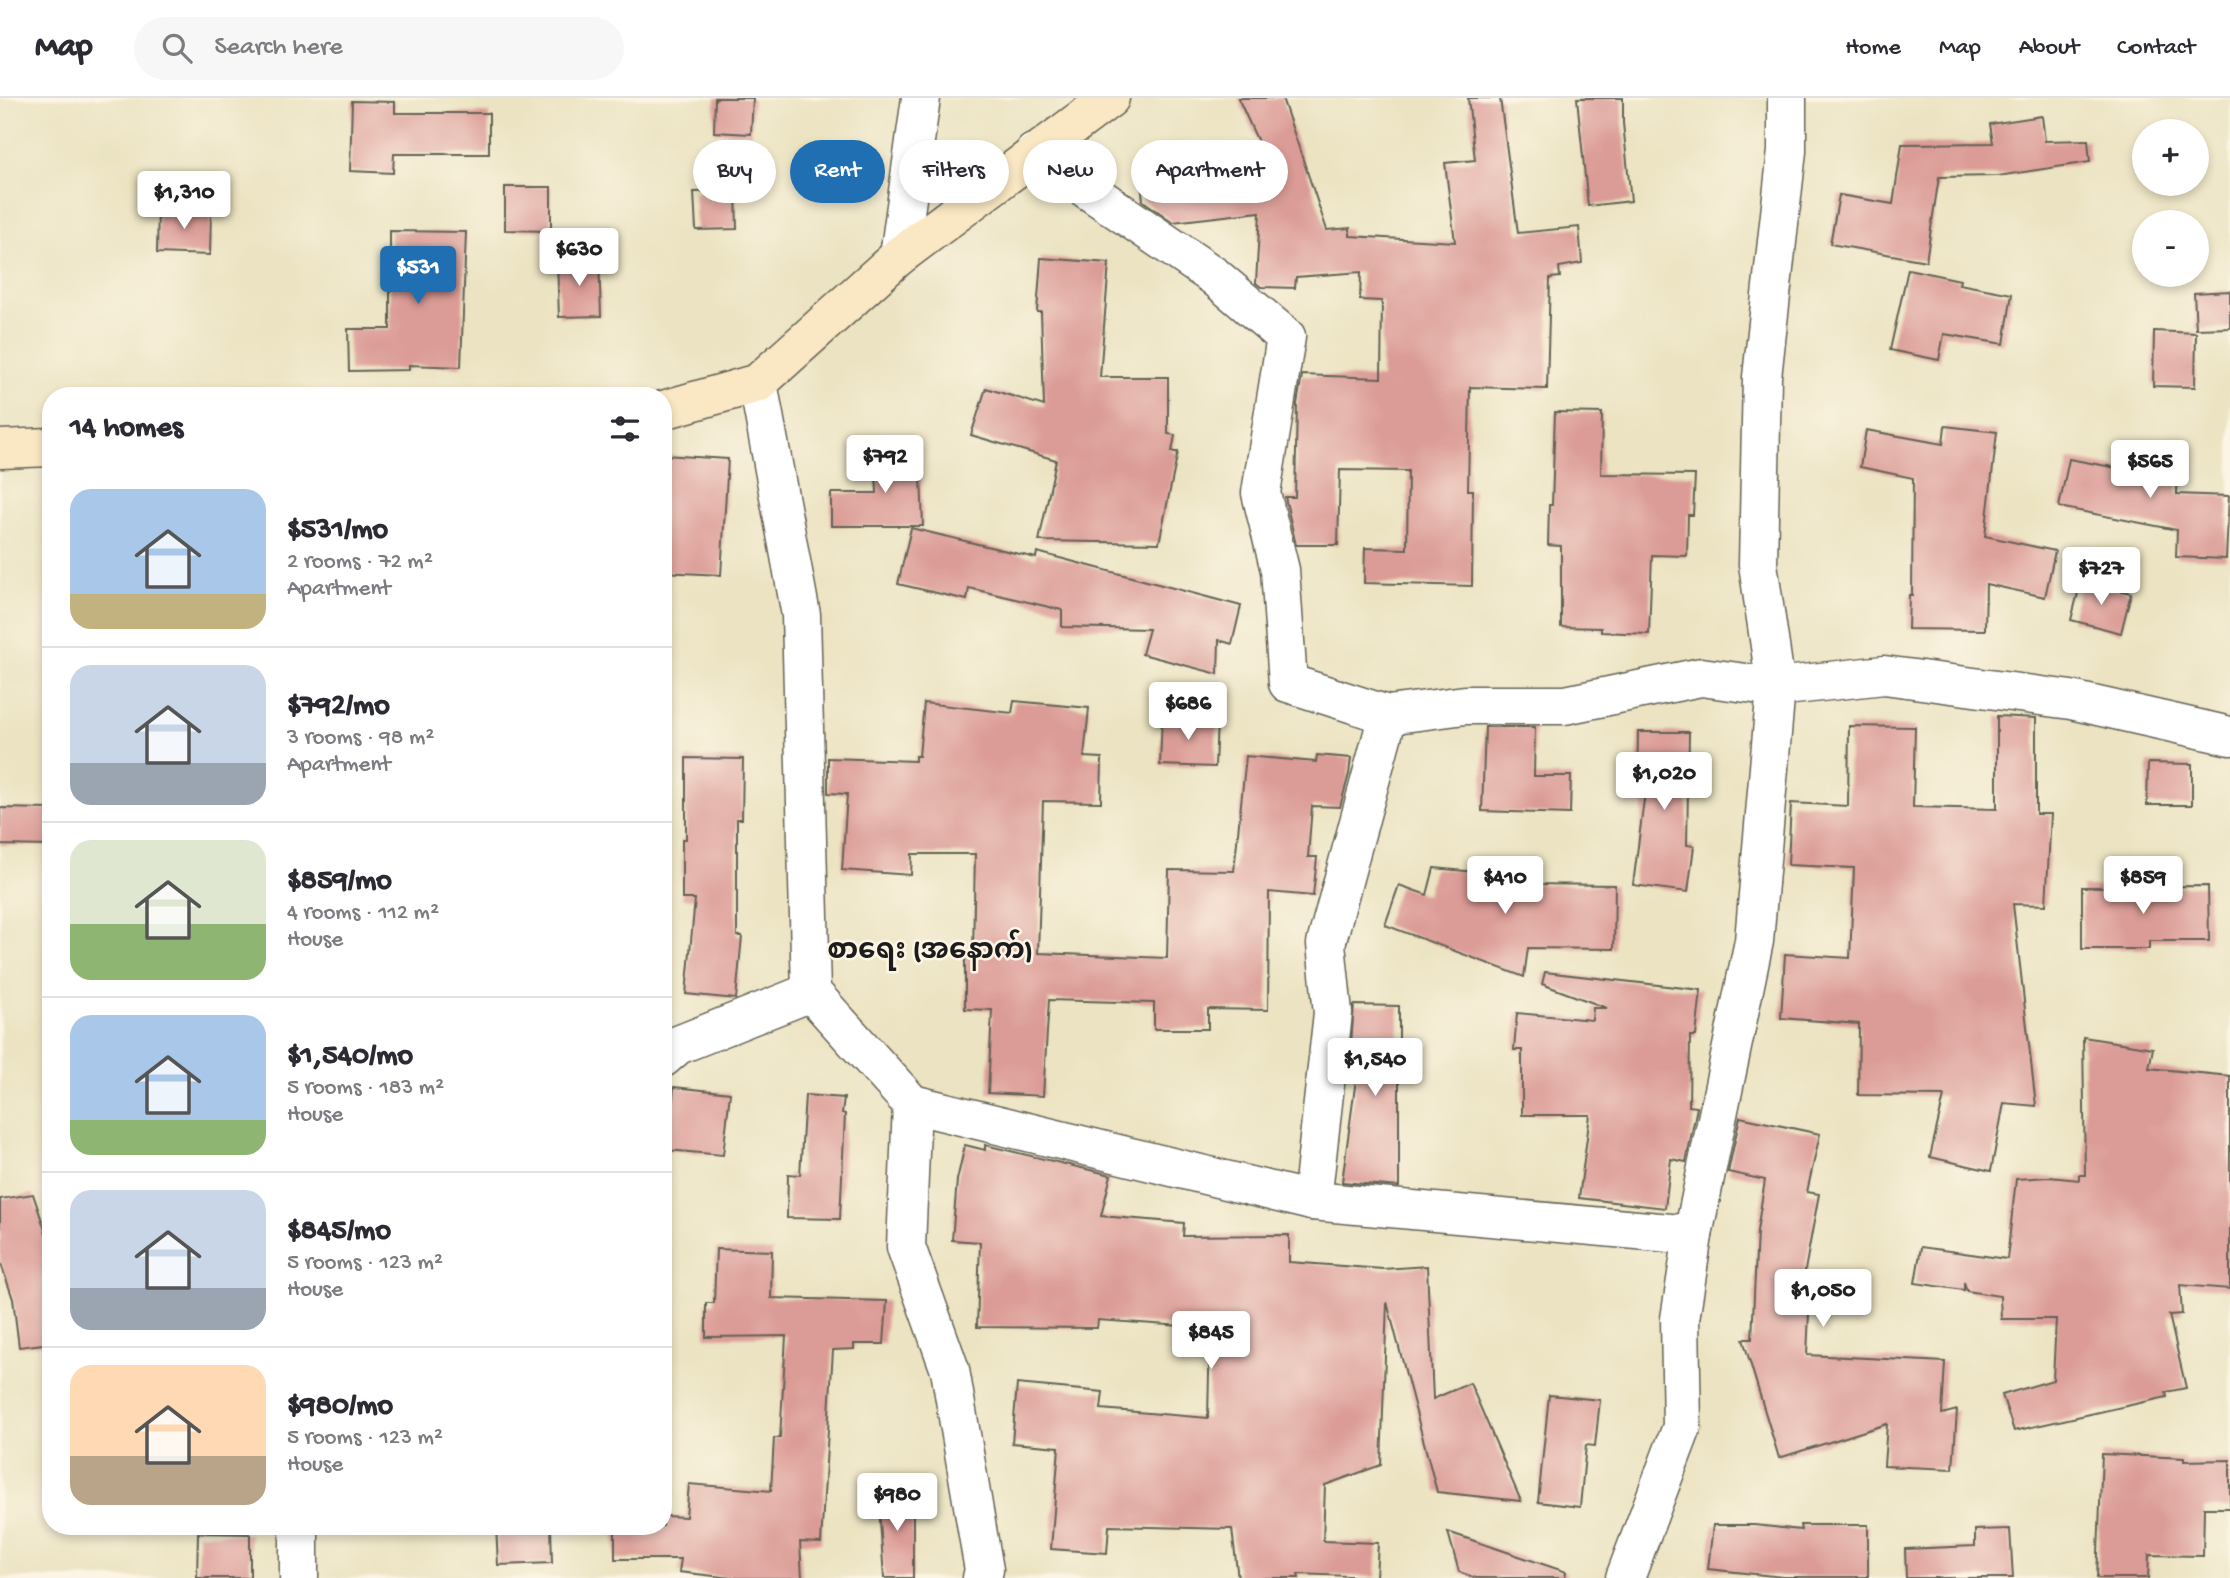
<!DOCTYPE html>
<meta charset="utf-8">
<style>
body{margin:0;font-family:"Gochi Hand","Noto Sans Myanmar",sans-serif;background:#f7f7f7;color:#2b2b33;height:100vh;display:flex;flex-direction:column;font-size:26px;white-space:nowrap}
*{box-sizing:border-box;margin:0}
p{font-size:23px;color:#7c7c81}
.icon{flex:none;width:38px;height:38px;fill:none;stroke:currentColor;stroke-width:2;stroke-linecap:round;stroke-linejoin:round}
.map{position:relative;flex:1;overflow:hidden}
.sheet{position:absolute;left:42px;top:289px;width:630px;height:1148px;display:flex;flex-direction:column;background:#fff;border-radius:28px;box-shadow:0 4px 10px #0003}
.sheet>*{flex:none}
.top-card{position:absolute;left:693px;top:42px;width:665px;height:63px;display:flex;gap:14px}
.fabs{position:absolute;left:2132px;top:21px;display:grid;gap:14px}
.fabs a{display:grid;place-items:center;width:77px;height:77px;border-radius:50%;background:#fff;box-shadow:0 4px 10px #0003;font-size:35px}
.price{position:absolute;translate:-50% -60px;padding:0 16px;border-radius:7px;background:#fff;color:#222;font-size:23px;line-height:46px;filter:drop-shadow(0 2px 4px #0008)}
.price::after{content:'';position:absolute;left:50%;top:42px;width:21px;height:16px;margin-left:-10px;background:inherit;clip-path:polygon(0 0,100% 0,50% 100%)}
.price.on{background:#1f6fb2;color:#fff}
ul{padding:0;list-style:none}
li{display:flex;align-items:center;gap:21px;height:175px;padding:0 28px}
li+li{border-top:2px solid #e1e1e2}
li span{display:grid;place-items:center;flex:none;width:196px;height:140px;border-radius:21px;color:#555}
li>.icon{margin-inline-start:auto}
span .icon{width:84px;height:84px;fill:#fffc;stroke-width:1}
li b{font-size:30px}
h2{display:flex;justify-content:space-between;align-items:center;height:84px;padding:0 28px;font-size:30px}
.chip{padding:0 24px;border-radius:32px;background:#fff;box-shadow:0 4px 10px #0003;font-size:24px;line-height:63px}
.chip.on{background:#1f6fb2;color:#fff}
header{display:flex;align-items:center;gap:42px;box-sizing:border-box;height:98px;padding:0 35px;background:#fff;border-bottom:2px solid #e1e1e2}
header strong{font-size:33px}
nav{display:flex;gap:38px;margin-inline-start:auto;font-size:24px}
.search{width:490px;height:63px;background:#f7f7f7;display:flex;align-items:center;gap:18px;box-sizing:border-box;padding:0 24px;border-radius:38px;color:#7c7c81;font-size:26px}
.map>svg:first-child{display:block}
.building{fill:#db9b96}
.lines{fill:none;stroke-linecap:round;stroke-linejoin:round}
.street-casing{stroke:#646256;stroke-width:41}
.secondary-casing{stroke:#646256;stroke-width:41}
.street{stroke:#fff;stroke-width:38}
.secondary{stroke:#fae7c3;stroke-width:38}
.labels{text-anchor:middle;dominant-baseline:central;stroke-width:5;stroke-linejoin:round;paint-order:stroke}
.quarter-label{font-size:28px;font-weight:bold;fill:#1c1c1c;stroke:#fcf5e5}
</style>
<header>
<strong>Map</strong>
<div class="search"><svg class="icon" aria-label="search" viewBox="0 0 24 24"><circle cx="10" cy="10" r="6"/><path d="M15 15l6 6"/></svg>Search here</div>
<nav><a>Home</a><a>Map</a><a>About</a><a>Contact</a></nav>
</header>
<div class="map">
<svg width="2230" height="1480" viewBox="0 0 2230 1480">
<rect width="100%" height="100%" fill="#fcf5e5"/>
<filter id="ink" filterUnits="userSpaceOnUse"><feTurbulence type="fractalNoise" baseFrequency=".0143" numOctaves="2"/><feDisplacementMap in="SourceGraphic" scale="14" xChannelSelector="R" yChannelSelector="G"/><feConvolveMatrix kernelMatrix="1 2 1 2 8 2 1 2 1" color-interpolation-filters="sRGB"/></filter>
<filter id="wash" filterUnits="userSpaceOnUse"><feTurbulence type="fractalNoise" baseFrequency=".00686" numOctaves="4" result="noise"/><feDisplacementMap in="SourceGraphic" scale="28" xChannelSelector="R" yChannelSelector="G"/><feGaussianBlur stdDeviation="1.57" result="paint"/><feColorMatrix in="noise" values="0 0 0 0 0 0 0 0 0 0 0 0 0 0 0 0 0 1.4 0 .05"/><feComposite in="paint" operator="in"/></filter>
<g filter="url(#wash)">
<rect width="100%" height="100%" fill="#ebe3c1"/>
<g id="blocks">
<g class="building">
<polygon points="715,0 753,0 751,36 714,34"/>
<polygon points="1238,0 1282,0 1327,132 1350,130 1350,138 1455,144 1445,65 1475,62 1468,0 1500,0 1518,135 1579,129 1582,165 1559,169 1560,179 1550,180 1547,291 1470,289 1468,392 1473,392 1472,488 1364,485 1365,450 1407,451 1408,373 1340,372 1338,447 1296,447 1285,399 1295,399 1297,306 1302,277 1381,280 1382,203 1360,202 1361,174 1296,179 1295,190 1261,189 1256,185 1260,114 1173,124 1143,103 1141,83 1212,75 1264,57"/>
<polygon points="1577,0 1623,0 1623,25 1631,103 1588,108"/>
<polygon points="352,3 395,4 395,15 489,15 489,56 394,56 393,75 350,73"/>
<polygon points="2042,18 2045,43 2088,42 2090,64 1998,78 1939,79 1926,163 1830,146 1839,97 1893,106 1902,46 1993,45 1990,26"/>
<polygon points="505,89 551,89 551,133 505,132"/>
<polygon points="736,93 737,131 696,132 694,94"/>
<polygon points="158,109 211,111 210,157 157,155"/>
<polygon points="390,133 466,134 461,269 409,267 409,272 349,273 348,231 390,231"/>
<polygon points="599,160 601,218 559,219 557,162"/>
<polygon points="1041,160 1109,165 1100,279 1168,279 1168,336 1175,337 1172,354 1178,354 1159,445 1039,443 1056,362 971,337 986,290 1044,308 1041,214 1037,214"/>
<polygon points="1908,171 1960,182 1959,186 2012,196 2004,246 1944,236 1939,262 1890,252"/>
<polygon points="2230,193 2230,230 2196,231 2194,195"/>
<polygon points="2154,233 2196,235 2195,289 2153,288"/>
<polygon points="1555,314 1602,315 1601,376 1695,377 1693,417 1688,417 1687,458 1652,457 1649,536 1601,534 1601,530 1561,529 1561,448 1548,447 1549,407 1552,407"/>
<polygon points="1945,328 1997,334 1985,438 2055,453 2045,499 1986,486 1985,532 1908,531 1909,497 1912,497 1913,380 1860,369 1866,332 1943,346"/>
<polygon points="2128,348 2178,354 2177,396 2229,398 2226,461 2176,459 2177,432 2059,409 2069,361 2128,372"/>
<polygon points="920,352 923,428 831,428 831,395 877,395 875,354"/>
<polygon points="663,357 728,361 721,477 663,474"/>
<polygon points="911,430 1036,460 1037,454 1241,508 1232,546 1219,542 1218,576 1142,556 1149,531 1062,529 1062,512 969,490 967,502 898,486"/>
<polygon points="2081,483 2131,495 2121,535 2071,522"/>
<polygon points="1014,603 1089,610 1084,659 1102,660 1101,704 1043,703 1038,855 1167,860 1169,772 1234,773 1246,658 1316,664 1317,657 1351,660 1349,676 1340,709 1312,708 1308,759 1317,759 1313,798 1269,794 1268,912 1208,911 1208,931 1154,931 1154,905 1049,902 1043,998 988,995 992,912 965,911 965,856 973,856 975,756 912,756 911,777 842,772 847,696 828,695 828,660 915,663 915,658 919,658 924,605 1012,615"/>
<polygon points="1162,617 1217,622 1215,669 1160,667"/>
<polygon points="1997,618 2036,620 2036,716 2051,716 2046,807 2013,806 2036,1008 2004,1005 1991,1073 1930,1059 1944,998 1858,997 1859,926 1781,920 1785,856 1850,860 1854,770 1788,767 1791,705 1848,708 1849,628 1915,629 1913,709 1997,711"/>
<polygon points="1485,629 1535,629 1534,678 1571,678 1570,716 1482,713"/>
<polygon points="1638,634 1689,634 1687,747 1694,748 1688,794 1633,787 1645,694 1637,694"/>
<polygon points="686,660 743,661 742,721 737,721 737,838 742,838 736,901 686,896 695,801 682,801 682,741 686,741"/>
<polygon points="2148,665 2192,666 2192,707 2147,707"/>
<polygon points="0,710 51,711 51,748 0,747"/>
<polygon points="1434,770 1528,779 1527,786 1615,787 1614,851 1528,850 1524,879 1385,827 1399,787 1427,797"/>
<polygon points="2208,788 2209,843 2149,843 2149,851 2082,851 2082,789"/>
<polygon points="1545,874 1701,892 1696,938 1690,938 1689,1008 1697,1009 1686,1064 1671,1061 1665,1110 1579,1100 1590,1017 1522,1017 1522,952 1514,952 1517,915 1592,922 1593,910 1607,910 1542,886"/>
<polygon points="1354,907 1399,908 1399,1089 1342,1084 1359,959 1350,959"/>
<polygon points="2083,939 2153,950 2149,970 2230,978 2230,1191 2180,1187 2182,1216 2169,1217 2186,1290 2166,1294 2167,1299 2014,1333 2002,1297 2053,1282 2056,1221 2001,1221 2000,1198 1967,1193 1964,1184 1964,1192 1915,1185 1921,1149 2007,1161 2016,1081 2049,1079 2079,1082 2079,1077 2085,1077"/>
<polygon points="674,989 730,995 723,1057 667,1052"/>
<polygon points="805,997 844,1000 842,1015 845,1016 840,1121 787,1120 788,1076 800,1077"/>
<polygon points="1740,1019 1820,1036 1807,1094 1819,1096 1801,1194 1810,1194 1807,1257 1945,1264 1942,1316 1957,1312 1953,1371 1884,1368 1887,1326 1779,1360 1743,1241 1752,1241 1757,1133 1765,1082 1728,1074"/>
<polygon points="965,1047 985,1052 985,1047 1111,1077 1101,1118 1184,1125 1183,1138 1289,1137 1289,1164 1383,1171 1427,1168 1433,1301 1470,1285 1521,1403 1437,1394 1387,1204 1381,1367 1325,1387 1323,1443 1378,1445 1376,1479 1298,1476 1299,1480 1238,1480 1232,1431 1109,1428 1107,1455 1051,1451 1059,1349 1012,1345 1017,1286 1103,1294 1101,1311 1208,1320 1210,1230 1098,1222 1097,1230 977,1229 980,1144 952,1142 957,1082"/>
<polygon points="33,1096 51,1150 51,1245 19,1249 13,1201 0,1163 0,1101"/>
<polygon points="716,1151 772,1153 771,1200 887,1203 884,1246 854,1246 854,1251 833,1252 821,1445 800,1444 802,1480 732,1480 679,1474 681,1461 615,1461 615,1428 663,1428 663,1418 686,1419 689,1386 771,1393 774,1340 780,1340 786,1238 706,1239 706,1205 714,1205"/>
<polygon points="1549,1297 1600,1302 1595,1348 1586,1347 1580,1409 1538,1404"/>
<polygon points="2102,1356 2184,1360 2184,1363 2230,1362 2230,1410 2204,1410 2203,1458 2149,1457 2148,1480 2097,1480"/>
<polygon points="913,1391 913,1480 884,1480 878,1394"/>
<polygon points="1713,1427 1754,1427 1801,1432 1800,1427 1868,1427 1868,1479 1783,1479 1708,1471"/>
<polygon points="496,1428 551,1428 552,1465 498,1467"/>
<polygon points="2010,1431 2013,1480 1906,1480 1905,1451 1975,1448 1975,1432"/>
<polygon points="1448,1434 1566,1474 1565,1480 1476,1480 1459,1474"/>
<polygon points="198,1435 250,1436 250,1480 197,1480"/>
</g>
</g>
</g>
<g filter="url(#ink)">
<use href="#blocks" fill-opacity="0" stroke="#646256" stroke-width="2"/>
<g class="lines">
<g class="street-casing">
<g id="street">
<polyline points="1034,55 1214,178 1286,239 1261,395 1280,472 1288,585 1388,617 1465,607 1565,607 1701,579 1776,589 1884,577 2071,602 2230,638"/>
<polyline points="899,158 921,0"/>
<polyline points="758,285 801,517 811,894 912,1006 906,1149 950,1272 984,1472 982,1480"/>
<polyline points="663,960 678,947 811,894"/>
<polyline points="912,1006 1312,1103 1693,1137 1754,843 1776,589 1758,466 1762,279 1787,53 1787,0"/>
<polyline points="1312,1103 1333,915 1326,846 1388,617"/>
<polyline points="299,1428 299,1480"/>
<polyline points="1625,1480 1682,1329 1680,1221 1693,1137"/>
</g>
</g>
<g class="secondary-casing">
<g id="secondary">
<polyline points="663,312 758,285 899,158 1110,0"/>
<polyline points="0,351 51,349"/>
</g>
</g>
<use href="#street" class="street"/>
<use href="#secondary" class="secondary"/>
</g>
</g>
<g class="labels">
<g class="quarter-label">
<text x="930" y="854">စာရေး (အနောက်)</text>
</g>
</g>
</svg>
<div class="fabs">
<a>+</a>
<a>−</a>
</div>
<b class="price" style="left:184px;top:133px">$1,310</b>
<b class="price" style="left:579px;top:190px">$630</b>
<b class="price on" style="left:418px;top:208px">$531</b>
<b class="price" style="left:885px;top:397px">$792</b>
<b class="price" style="left:2150px;top:402px">$565</b>
<b class="price" style="left:2101px;top:509px">$727</b>
<b class="price" style="left:1188px;top:644px">$686</b>
<b class="price" style="left:1664px;top:714px">$1,020</b>
<b class="price" style="left:1505px;top:818px">$410</b>
<b class="price" style="left:2143px;top:818px">$859</b>
<b class="price" style="left:1375px;top:1000px">$1,540</b>
<b class="price" style="left:1823px;top:1231px">$1,050</b>
<b class="price" style="left:1211px;top:1273px">$845</b>
<b class="price" style="left:897px;top:1435px">$980</b>
<div class="top-card">
<a class="chip">Buy</a>
<a class="chip on">Rent</a>
<a class="chip">Filters</a>
<a class="chip">New</a>
<a class="chip">Apartment</a>
</div>
<section class="sheet">
<h2>14 homes<svg class="icon" aria-label="filters" viewBox="0 0 24 24"><path d="M4 7h16M4 17h16"/><circle cx="9" cy="7" r="2"/><circle cx="15" cy="17" r="2"/></svg></h2>
<ul>
<li><span style="background:linear-gradient(#a9c7e8 75%,#c2b280 0)"><svg class="icon" aria-label="home" viewBox="0 0 24 24"><path d="M3 11l9-7 9 7M6 9v11h12V9"/></svg></span><div><b>$531/mo</b><p>2 rooms · 72 m²</p><p>Apartment</p></div></li>
<li><span style="background:linear-gradient(#c9d6e8 70%,#9aa5b1 0)"><svg class="icon" aria-label="home" viewBox="0 0 24 24"><path d="M3 11l9-7 9 7M6 9v11h12V9"/></svg></span><div><b>$792/mo</b><p>3 rooms · 98 m²</p><p>Apartment</p></div></li>
<li><span style="background:linear-gradient(#dfe7d0 60%,#8fb573 0)"><svg class="icon" aria-label="home" viewBox="0 0 24 24"><path d="M3 11l9-7 9 7M6 9v11h12V9"/></svg></span><div><b>$859/mo</b><p>4 rooms · 112 m²</p><p>House</p></div></li>
<li><span style="background:linear-gradient(#a9c7e8 75%,#8fb573 0)"><svg class="icon" aria-label="home" viewBox="0 0 24 24"><path d="M3 11l9-7 9 7M6 9v11h12V9"/></svg></span><div><b>$1,540/mo</b><p>5 rooms · 183 m²</p><p>House</p></div></li>
<li><span style="background:linear-gradient(#c9d6e8 70%,#9aa5b1 0)"><svg class="icon" aria-label="home" viewBox="0 0 24 24"><path d="M3 11l9-7 9 7M6 9v11h12V9"/></svg></span><div><b>$845/mo</b><p>5 rooms · 123 m²</p><p>House</p></div></li>
<li><span style="background:linear-gradient(#ffd9b3 65%,#b9a48a 0)"><svg class="icon" aria-label="home" viewBox="0 0 24 24"><path d="M3 11l9-7 9 7M6 9v11h12V9"/></svg></span><div><b>$980/mo</b><p>5 rooms · 123 m²</p><p>House</p></div></li>
</ul>
</section>
</div>
